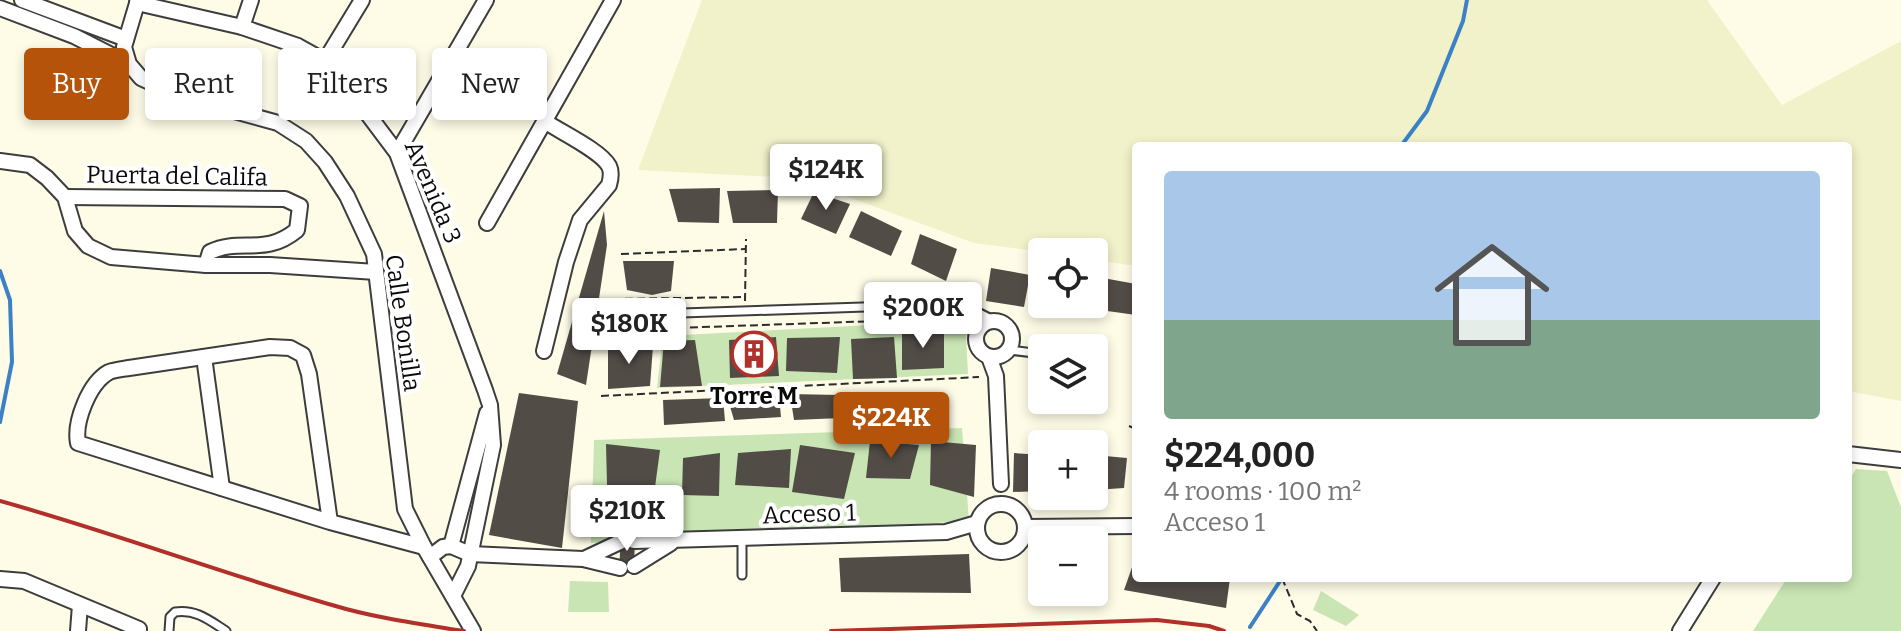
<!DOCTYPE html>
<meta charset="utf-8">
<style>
body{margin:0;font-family:Bitter,serif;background:#f6f6f6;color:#222;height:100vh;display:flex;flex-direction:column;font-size:30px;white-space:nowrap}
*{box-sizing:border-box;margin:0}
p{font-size:26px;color:#767676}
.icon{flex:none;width:44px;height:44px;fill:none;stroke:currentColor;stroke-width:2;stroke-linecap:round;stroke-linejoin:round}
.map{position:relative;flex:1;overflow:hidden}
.details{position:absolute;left:1132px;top:142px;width:720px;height:440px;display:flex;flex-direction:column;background:#fff;border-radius:8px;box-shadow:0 4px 12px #0003}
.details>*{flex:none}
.guide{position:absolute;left:24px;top:48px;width:760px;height:72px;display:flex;gap:16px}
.controls{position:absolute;left:1028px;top:238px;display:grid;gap:16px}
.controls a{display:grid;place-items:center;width:80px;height:80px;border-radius:8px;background:#fff;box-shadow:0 4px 12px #0003;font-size:40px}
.price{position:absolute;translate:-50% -68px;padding:0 18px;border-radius:8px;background:#fff;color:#222;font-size:26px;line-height:52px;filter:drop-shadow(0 2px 4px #0008)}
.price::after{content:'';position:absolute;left:50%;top:48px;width:24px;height:18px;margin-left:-12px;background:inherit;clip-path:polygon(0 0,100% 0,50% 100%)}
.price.on{background:#b45309;color:#fff}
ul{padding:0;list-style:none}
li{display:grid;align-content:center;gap:16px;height:424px;padding:0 32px}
li span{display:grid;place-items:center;height:248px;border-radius:8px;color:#555}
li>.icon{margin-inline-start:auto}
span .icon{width:144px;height:144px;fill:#fffc;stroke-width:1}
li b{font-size:34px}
.tag{padding:0 28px;border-radius:8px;background:#fff;box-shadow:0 4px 12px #0003;font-size:28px;line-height:72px}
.tag.on{background:#b45309;color:#fff}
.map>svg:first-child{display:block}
.farmland{fill:#f1f2ca}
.green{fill:#c9e5b4}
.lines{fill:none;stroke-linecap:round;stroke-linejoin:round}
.stream{stroke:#3a81c5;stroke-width:4}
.building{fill:#524c47}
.lane-casing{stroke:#3d3d3d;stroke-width:11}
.street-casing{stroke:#3d3d3d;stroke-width:18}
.path{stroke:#2c2c2c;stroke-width:2;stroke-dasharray:8 4;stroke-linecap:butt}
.lane{stroke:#fff;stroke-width:7}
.street{stroke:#fff;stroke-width:14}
.rail{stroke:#b1302a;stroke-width:4}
.labels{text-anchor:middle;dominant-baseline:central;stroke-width:8;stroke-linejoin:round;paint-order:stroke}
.street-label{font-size:24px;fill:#0a0a0a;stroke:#fff}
.poi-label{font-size:24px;font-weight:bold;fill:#0a0a0a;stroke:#fff}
</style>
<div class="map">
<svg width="1901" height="631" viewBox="0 0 1901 631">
<rect width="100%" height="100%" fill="#fefce7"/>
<polygon class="farmland" points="702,0 1707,0 1782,105 1901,41 1901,401 1848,391 1848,146 1136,146 1136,266 1094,260 1094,252 1042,252 974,243 796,178 638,170"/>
<g class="green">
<polygon points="965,320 968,374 657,388 663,336"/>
<polygon points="962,428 969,521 591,543 594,440"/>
<polygon points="1856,469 1887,471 1901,507 1901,631 1753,631 1787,578 1848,578 1848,482"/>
<polygon points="570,581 608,582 609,612 568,612"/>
<polygon points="1321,591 1359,615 1346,626 1313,610"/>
</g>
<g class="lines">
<g class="stream">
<polyline points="1401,146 1427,111 1463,21 1467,0"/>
<polyline points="0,271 10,300 12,362 0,422"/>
<polyline points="1250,627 1282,578"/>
</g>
</g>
<g class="building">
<polygon points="720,188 719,223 678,222 669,189"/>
<polygon points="778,190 777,223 733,223 727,191"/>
<polygon points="814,192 850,204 836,234 801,219"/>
<polygon points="604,211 607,245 586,385 557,374"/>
<polygon points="861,211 902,231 891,256 849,237"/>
<polygon points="920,234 957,249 946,281 911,264"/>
<polygon points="623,261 674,261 671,291 652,295 627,290"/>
<polygon points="991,268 1030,275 1024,307 986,301"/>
<polygon points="1103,278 1136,284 1136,315 1100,310"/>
<polygon points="944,330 944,368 902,370 902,331"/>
<polygon points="776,337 779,376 730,378 729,340"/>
<polygon points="840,337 837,373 786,371 787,338"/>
<polygon points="894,337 897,378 853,379 851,339"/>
<polygon points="695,340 702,386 660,387 664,341"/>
<polygon points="608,344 653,346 650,386 608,389"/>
<polygon points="519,393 578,401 562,548 489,535"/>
<polygon points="790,394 839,395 841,418 794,420"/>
<polygon points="849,395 895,395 896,416 855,418"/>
<polygon points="727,396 779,396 781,417 734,420"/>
<polygon points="723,398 725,421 664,425 663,400"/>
<polygon points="870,441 919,445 910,479 866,478"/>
<polygon points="931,441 976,445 974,497 930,485"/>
<polygon points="606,444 660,450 655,487 607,485"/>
<polygon points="800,445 855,453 844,499 792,492"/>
<polygon points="791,449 789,488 735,485 738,453"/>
<polygon points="720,453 719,496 682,495 683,458"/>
<polygon points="1014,453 1042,455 1042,491 1013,492"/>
<polygon points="1094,455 1127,458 1124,488 1094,490"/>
<polygon points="621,534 635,534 634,573 619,572"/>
<polygon points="969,554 971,593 841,592 839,558"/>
<polygon points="1136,556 1136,578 1230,578 1226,608 1124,590"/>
</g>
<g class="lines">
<g class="lane-casing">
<g id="lane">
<polyline points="975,311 982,327"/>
<polyline points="622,315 955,304 970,308 997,322"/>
<polyline points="1060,348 1061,346"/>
<polyline points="1009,350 1042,354"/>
<polyline points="742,539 742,575"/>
<path d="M169,631L170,617L175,612C196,609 209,620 226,631"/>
</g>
</g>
<g class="street-casing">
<g id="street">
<polyline points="22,0 126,39"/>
<polyline points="138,0 124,47 129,64 141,78 183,97 278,123 306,141 325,162 347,196 374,254 405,509 424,547 473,631"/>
<polyline points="137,3 242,27 298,46 325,61 343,81 397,153 485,390 490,405 493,445 468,566 453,596"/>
<polyline points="0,8 74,36 129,64"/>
<polyline points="242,27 251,0"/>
<polyline points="325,61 362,0"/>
<polyline points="397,153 486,0"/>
<polyline points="0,161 30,165 47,178 65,197 75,231 88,246 111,257 206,265 270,265 376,272"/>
<path d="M65,197L285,199L300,206L297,230C264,257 242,237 210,252L206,265"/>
<polyline points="487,223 613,0"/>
<circle cx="994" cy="339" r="18"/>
<path d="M544,351L566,262L580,220L609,185C611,178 612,172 609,166C601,151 561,132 546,122"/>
<polyline points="204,357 222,488"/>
<polyline points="989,357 996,376 1001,484"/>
<polyline points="1848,454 1901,460"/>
<circle cx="1001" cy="528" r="24"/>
<path d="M330,522L309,374L303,355L290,348L270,347L129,368C123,369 114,370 109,372C89,383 74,422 78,443L330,522L424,547"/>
<polyline points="1025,527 1136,526"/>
<polyline points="634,541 946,532 977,523"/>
<polyline points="451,546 487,413"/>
<polyline points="430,557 443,547 451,546 470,554 583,559 620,568"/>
<polyline points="584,559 620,542"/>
<polyline points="634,566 671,543"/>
<polyline points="0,579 24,581 139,629"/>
<polyline points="78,631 80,605"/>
<polyline points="1680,631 1713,578"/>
</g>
</g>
<g class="path">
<polyline points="621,254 745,249"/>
<polyline points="613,299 745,297"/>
<polyline points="745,301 746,239"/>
<polyline points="618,330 964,318"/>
<polyline points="974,334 973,341 976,351"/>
<polyline points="601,396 979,377"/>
<polyline points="1129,426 1136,429"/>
<polyline points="1282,578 1297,614 1310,621 1317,631"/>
</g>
<use href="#lane" class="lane"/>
<use href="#street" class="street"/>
<g class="rail">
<path d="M0,501C112,532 221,573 332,605C375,618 420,624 464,631"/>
<polyline points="831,631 1157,620 1209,626 1224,631"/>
</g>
</g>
<defs>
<g id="building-ring" transform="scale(2.3)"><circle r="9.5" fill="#fff" stroke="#b1302a" stroke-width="1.5"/><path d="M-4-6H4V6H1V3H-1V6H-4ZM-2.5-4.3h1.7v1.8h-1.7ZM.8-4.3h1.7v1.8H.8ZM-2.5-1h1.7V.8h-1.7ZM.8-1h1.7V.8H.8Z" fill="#b1302a"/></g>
</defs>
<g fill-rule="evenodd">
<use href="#building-ring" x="754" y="354"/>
</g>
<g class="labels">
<g class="street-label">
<text transform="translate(177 176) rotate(1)">Puerta del Califa</text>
<text transform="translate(433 192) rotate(67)">Avenida 3</text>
<text transform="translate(403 323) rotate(82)">Calle Bonilla</text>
<text transform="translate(809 514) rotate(-2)">Acceso 1</text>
</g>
<g class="poi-label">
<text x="754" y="396">Torre M</text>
</g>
</g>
</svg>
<div class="controls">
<a><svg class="icon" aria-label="locate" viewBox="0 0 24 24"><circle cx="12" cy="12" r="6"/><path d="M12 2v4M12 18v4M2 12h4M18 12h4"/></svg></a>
<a><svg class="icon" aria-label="layers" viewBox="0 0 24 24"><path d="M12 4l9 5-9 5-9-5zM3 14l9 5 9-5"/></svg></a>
<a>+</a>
<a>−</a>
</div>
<b class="price" style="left:826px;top:212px">$124K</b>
<b class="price" style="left:923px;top:350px">$200K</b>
<b class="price" style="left:629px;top:366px">$180K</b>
<b class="price on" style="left:891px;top:460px">$224K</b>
<b class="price" style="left:627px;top:553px">$210K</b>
<div class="guide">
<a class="tag on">Buy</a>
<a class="tag">Rent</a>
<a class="tag">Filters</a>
<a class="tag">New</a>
</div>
<section class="details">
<ul>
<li><span style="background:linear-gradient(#a9c7e8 60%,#7fa58c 0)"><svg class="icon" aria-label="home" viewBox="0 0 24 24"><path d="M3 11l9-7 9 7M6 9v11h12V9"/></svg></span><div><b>$224,000</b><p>4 rooms · 100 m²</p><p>Acceso 1</p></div></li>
</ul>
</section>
</div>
